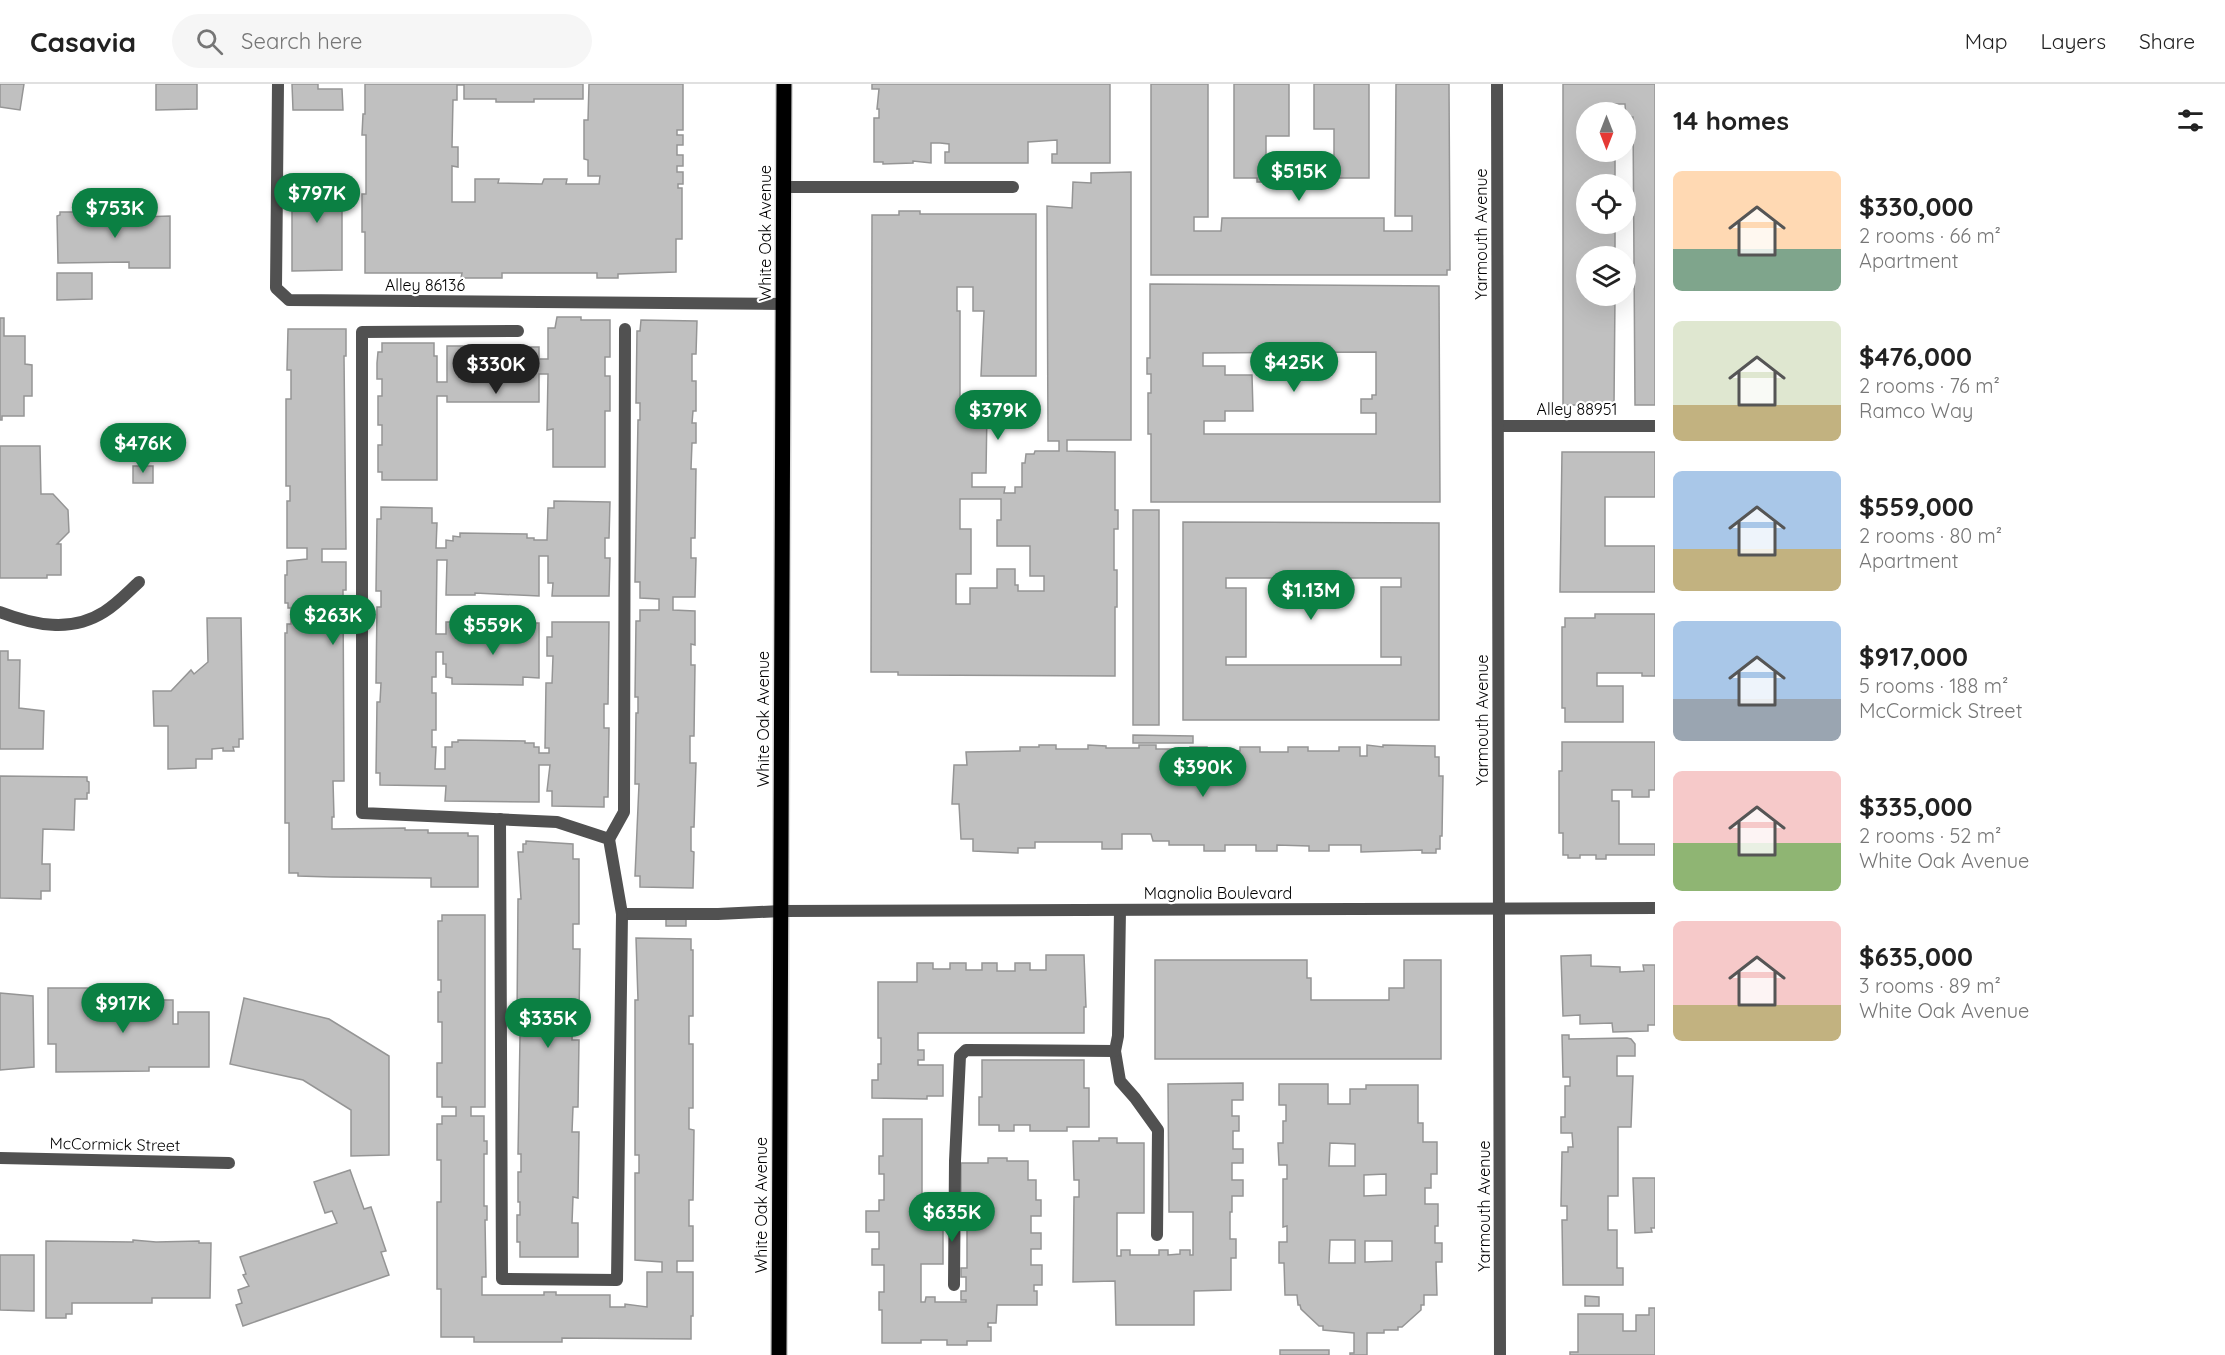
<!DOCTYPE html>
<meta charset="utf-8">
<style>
body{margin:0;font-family:Quicksand,sans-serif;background:#f6f6f6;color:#222;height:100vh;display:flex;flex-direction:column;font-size:22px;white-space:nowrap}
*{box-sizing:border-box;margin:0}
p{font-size:20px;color:#767676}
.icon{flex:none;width:33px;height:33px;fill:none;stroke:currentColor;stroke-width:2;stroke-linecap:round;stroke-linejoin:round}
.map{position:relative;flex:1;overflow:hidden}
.drawer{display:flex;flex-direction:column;background:#fff;width:570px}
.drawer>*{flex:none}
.needle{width:39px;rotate:180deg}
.fabs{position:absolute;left:1576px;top:18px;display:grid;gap:12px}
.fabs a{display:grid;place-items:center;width:60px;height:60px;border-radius:50%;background:#fff;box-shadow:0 6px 24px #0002;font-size:30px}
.price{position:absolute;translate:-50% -51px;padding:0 14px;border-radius:21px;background:#0b8043;color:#fff;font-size:20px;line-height:39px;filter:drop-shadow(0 2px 3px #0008)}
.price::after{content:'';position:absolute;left:50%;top:36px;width:18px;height:14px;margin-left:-9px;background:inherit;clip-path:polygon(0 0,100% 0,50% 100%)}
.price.selected{background:#222;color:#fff}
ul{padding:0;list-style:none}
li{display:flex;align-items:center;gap:18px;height:150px;padding:0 18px}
li span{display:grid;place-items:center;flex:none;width:168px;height:120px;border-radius:9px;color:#555}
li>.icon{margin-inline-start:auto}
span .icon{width:72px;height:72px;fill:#fffc;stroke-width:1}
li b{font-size:26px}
h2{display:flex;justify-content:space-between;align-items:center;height:72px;padding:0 18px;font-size:26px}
header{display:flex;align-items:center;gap:36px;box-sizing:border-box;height:84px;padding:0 30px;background:#fff;border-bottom:2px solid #e0e0e0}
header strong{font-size:28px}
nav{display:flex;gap:33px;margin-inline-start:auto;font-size:21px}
.search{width:420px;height:54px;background:#f6f6f6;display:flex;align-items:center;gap:15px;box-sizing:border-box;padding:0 21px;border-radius:33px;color:#767676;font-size:22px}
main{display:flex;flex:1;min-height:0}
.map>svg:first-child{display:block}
.building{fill:#c0c0c0;stroke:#959595;stroke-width:1.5;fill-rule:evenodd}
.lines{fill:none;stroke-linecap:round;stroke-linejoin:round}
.primary-casing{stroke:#dbdbdb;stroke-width:18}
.lane{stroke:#515151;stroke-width:12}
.street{stroke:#515151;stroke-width:12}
.primary{stroke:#000;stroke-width:15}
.labels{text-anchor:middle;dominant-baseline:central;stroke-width:4.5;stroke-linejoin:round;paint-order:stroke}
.street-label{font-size:16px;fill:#000;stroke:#fff}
</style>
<header>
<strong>Casavia</strong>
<div class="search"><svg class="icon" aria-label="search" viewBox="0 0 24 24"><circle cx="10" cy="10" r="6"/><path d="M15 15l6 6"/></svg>Search here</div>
<nav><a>Map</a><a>Layers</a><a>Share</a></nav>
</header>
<main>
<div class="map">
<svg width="1655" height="1271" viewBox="0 0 1655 1271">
<rect width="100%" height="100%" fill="#fff"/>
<g class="building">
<polygon points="0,0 24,0 20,26 0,23"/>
<polygon points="156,0 197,0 197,25 156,26"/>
<polygon points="292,0 318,0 318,5 342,5 343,26 293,26"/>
<polygon points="365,0 583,0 583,15 534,15 534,18 496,18 496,15 464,15 464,1 457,1 457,16 453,16 452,63 458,63 458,83 452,82 452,118 475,118 475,95 499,95 498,99 542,100 544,95 567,95 566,100 599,100 600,92 588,92 588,76 584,75 584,36 588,36 589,0 683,0 683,46 677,46 677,51 683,51 683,61 677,61 677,71 683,71 683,82 677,82 677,88 683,88 683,100 678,100 678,104 682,104 682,155 676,155 676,188 618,190 618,194 597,194 597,189 502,189 502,194 461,194 462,189 365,189 365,148 362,148 362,110 366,110 366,51 362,51 363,30 365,30"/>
<polygon points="872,0 1110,0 1110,79 1052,79 1052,70 1057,70 1057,56 1028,58 1028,79 945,79 945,68 949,68 949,60 940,59 931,59 931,79 913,77 913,79 883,80 883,78 874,78 874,34 879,34 879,25 877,25 879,5 872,5"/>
<polygon points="1151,0 1208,0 1208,133 1194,133 1194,147 1221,147 1222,134 1384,134 1384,147 1412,147 1412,132 1395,132 1396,0 1449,0 1450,186 1447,186 1447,191 1151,191"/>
<polygon points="1234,0 1289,0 1289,52 1266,52 1266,98 1257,98 1257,94 1234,94"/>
<polygon points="1314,0 1369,0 1369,94 1334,94 1334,45 1314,45"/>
<polygon points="1563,0 1655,0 1655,321 1635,321 1633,33 1626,33 1625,20 1615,20 1615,28 1587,28 1587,68 1615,68 1615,100 1587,100 1587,140 1615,140 1615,172 1587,172 1587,212 1615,212 1614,321 1563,321"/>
<path d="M1131,88V356H1067V367L1115,368V426H1118V445H1114V486H1117V523H1115V592L898,591V588H871L872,131H899V127H920V130H1036V292H981L984,227H973V203H957V227H960V314H973V327H987L986,389H972V403H1005L1004,409H1015V403H1022V379H1025L1026,370H1034L1035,367H1059V357H1048L1047,122L1072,124L1073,98L1091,99V89ZM960,415H1001V436H997V462H1030V492H1044V507H1018V501H1015V485H997V504H970V520H956V490H971V445H960Z"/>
<polygon points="292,94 342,94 342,186 292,187"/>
<polygon points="117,123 124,123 128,126 140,126 140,133 170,132 170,184 129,184 129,178 58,179 57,132 60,131 60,128 88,128 88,132 106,132 106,127 114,126"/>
<polygon points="57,189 92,189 92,215 57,216"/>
<path d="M1150,200L1439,202L1440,418H1151V350H1148V309H1151V290H1147V274H1150ZM1376,268V311H1372V315H1361V329H1376V350H1204V337H1225V327H1253L1252,291H1225V282H1203V269Z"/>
<polygon points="557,233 581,233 581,236 610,236 610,273 605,273 605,292 610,292 610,327 605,327 605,383 553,383 553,345 547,346 548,290 539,290 539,318 447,318 447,312 437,312 437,396 382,396 382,388 378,388 378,361 382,361 382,341 378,341 378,312 382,312 382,295 377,295 377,279 378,268 382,268 382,259 434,259 434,272 437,272 437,298 447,298 447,262 476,262 476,268 502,268 502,263 539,263 539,275 548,275 548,244 555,244"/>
<polygon points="0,234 4,234 4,252 25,252 25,280 32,281 32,312 24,312 24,332 2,332 2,336 0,336"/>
<polygon points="641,236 697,237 696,270 692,270 692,297 696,297 696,327 693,327 692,339 696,339 696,359 692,359 691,385 696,385 695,454 691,454 691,474 696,474 695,513 673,513 673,526 695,527 695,561 691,560 691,581 695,581 694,652 690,652 690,679 696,679 694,743 691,743 691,767 694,768 693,804 640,803 640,792 635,792 639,700 635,700 636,629 638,629 638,613 635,613 636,537 640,537 640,526 659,526 659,515 640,514 640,498 635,498 638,336 640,336 640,319 636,319 637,247 640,247"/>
<polygon points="288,245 346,245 346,272 344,272 346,465 322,465 322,478 346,478 346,506 343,506 344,697 333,697 334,733 332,733 332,745 405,744 405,746 428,746 428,749 468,749 468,752 478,752 478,803 431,803 431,794 332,793 298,792 298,789 289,789 289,739 285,739 285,549 287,549 287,540 291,540 291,524 288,524 288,519 285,519 285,491 287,491 287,477 307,475 307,464 287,464 287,417 290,417 290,402 286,402 286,315 291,315 291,286 287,286"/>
<polygon points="0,362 40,362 41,410 53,410 68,426 69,448 57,460 61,460 61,491 47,491 47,494 0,494"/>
<polygon points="1562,368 1655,368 1655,413 1605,413 1605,462 1655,462 1655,508 1560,508"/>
<rect x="133" y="382" width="20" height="17"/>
<polygon points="554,417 610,418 609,454 605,454 605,474 610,474 609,512 552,512 553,499 548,499 548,472 539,472 539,512 475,509 475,511 446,511 447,476 437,476 436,550 446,550 446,538 483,538 483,543 502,543 502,539 539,539 539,594 523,593 523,601 452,600 452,594 446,593 446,580 443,580 443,568 436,568 436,593 432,593 432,609 436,609 436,646 432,646 432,663 436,663 435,685 445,685 445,663 452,663 452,658 458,658 458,656 525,657 525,659 534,659 534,663 539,663 539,669 549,669 549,664 545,664 546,599 552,599 553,572 547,572 547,553 552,553 552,538 609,538 608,620 604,620 604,644 609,644 608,713 604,713 604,723 552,722 552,707 547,707 550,681 539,681 539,718 445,717 446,702 380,701 380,689 376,689 377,618 380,618 381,599 376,599 377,523 381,523 381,507 376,507 377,435 381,435 381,423 432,424 432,439 437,439 436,464 446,464 446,456 453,457 453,452 460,453 460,449 527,450 527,454 534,454 534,456 547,456 548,424 554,424"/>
<rect x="1133" y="426" width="26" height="215"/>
<path d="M1183,438L1439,439V636H1183ZM1226,494H1401V503H1381V573H1401V581H1226V573H1246V504H1226Z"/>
<polygon points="1595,530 1655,530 1655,592 1642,592 1642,589 1597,589 1597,602 1623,602 1623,638 1565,638 1565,624 1562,624 1562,543 1565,543 1565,534 1595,534"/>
<polygon points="207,534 241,534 243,655 239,655 239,663 233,663 234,667 223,667 223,664 212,665 212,675 196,675 196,684 168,685 168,642 154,642 153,607 171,607 191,586 194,590 208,578"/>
<polygon points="0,567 8,567 8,576 20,576 19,624 44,627 43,665 0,665"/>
<polygon points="1133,651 1193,652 1193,659 1133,659"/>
<polygon points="1562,658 1655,658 1655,706 1649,706 1649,713 1632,713 1632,706 1612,706 1612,717 1619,717 1619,760 1655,760 1655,771 1606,771 1606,775 1596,775 1596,771 1580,771 1580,774 1568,774 1568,771 1563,771 1563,749 1559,749 1559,687 1562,687"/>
<polygon points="1039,661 1056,661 1056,665 1088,665 1088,661 1106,662 1106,664 1139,664 1139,661 1156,661 1156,665 1174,665 1174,668 1190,668 1190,663 1207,663 1207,667 1240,667 1240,663 1260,663 1260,668 1288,668 1288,663 1308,663 1308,667 1339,667 1339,663 1360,663 1360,672 1367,672 1367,661 1383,663 1383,661 1435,662 1435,673 1439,673 1439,692 1443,692 1442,752 1440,752 1440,765 1436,765 1436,769 1422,769 1422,766 1361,768 1361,761 1329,761 1329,767 1309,767 1309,762 1277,761 1277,767 1256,767 1256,761 1225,761 1225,767 1204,767 1204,761 1169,761 1169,757 1153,757 1151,750 1122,750 1122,765 1102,765 1102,758 1035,758 1035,764 1018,764 1018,769 973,767 973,755 961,755 959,720 952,720 954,681 967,681 966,668 1020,667 1020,663 1039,663"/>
<polygon points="0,692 87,693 87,697 89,698 89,709 87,709 87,715 75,715 74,746 43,745 42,780 50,780 50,807 41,807 41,815 0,814"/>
<polygon points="526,757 573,760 573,775 579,775 579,840 573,840 573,865 580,865 579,931 573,931 572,956 579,956 578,1023 573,1023 572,1048 579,1048 578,1114 573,1113 572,1139 578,1139 578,1173 520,1173 520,1158 517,1158 517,1131 520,1131 520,1118 518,1118 518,1088 521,1088 521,1070 518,1070 520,953 520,934 517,934 518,815 521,815 518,768 523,768 523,760 526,760"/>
<polygon points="442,831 485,831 485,1023 471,1023 471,1032 484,1032 484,1057 487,1057 487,1070 484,1070 484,1122 487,1122 487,1136 485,1136 486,1193 482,1193 482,1211 544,1211 544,1208 556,1208 556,1211 610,1211 610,1223 625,1223 625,1220 647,1223 647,1188 662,1188 662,1178 635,1176 635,1089 639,1089 639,1071 635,1071 635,916 638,916 636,854 691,855 691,866 693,866 693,932 689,932 689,960 693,960 693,1024 689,1024 689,1045 694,1046 693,1116 689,1116 689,1142 693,1142 693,1177 677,1177 677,1188 693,1188 693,1232 691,1232 691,1255 562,1254 562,1258 474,1258 474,1253 441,1253 441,1205 437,1205 437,1118 441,1118 441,1076 437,1076 437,1040 442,1040 442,1032 456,1032 456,1023 442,1023 442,1013 437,1013 437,979 442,979 442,938 438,938 438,908 441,908 441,896 438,896 438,837 442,837"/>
<rect x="666" y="831" width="20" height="11"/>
<polygon points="1046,871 1084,871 1086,923 1084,923 1084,949 918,949 918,966 924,966 924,976 918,976 918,981 943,981 943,1012 927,1012 927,1015 872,1014 872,996 878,996 878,980 881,980 881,954 878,954 878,898 917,898 917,879 933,879 933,885 950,885 950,879 966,879 966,886 982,886 982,879 997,879 997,887 1015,887 1015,879 1030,879 1030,886 1046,886"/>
<polygon points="1591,871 1591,882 1620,883 1620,888 1644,887 1643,881 1655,881 1655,941 1648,941 1648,947 1613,948 1612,939 1580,940 1580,931 1563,932 1561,872"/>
<polygon points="1155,876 1307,876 1307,894 1311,894 1311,916 1389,916 1389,904 1404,904 1404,876 1441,876 1441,975 1155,975"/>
<polygon points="48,904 90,904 90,916 173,916 173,940 178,940 178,928 209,928 209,983 149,983 149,987 56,988 56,960 48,960"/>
<polygon points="0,909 33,912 34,983 0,986"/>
<polygon points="244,914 329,935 389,972 389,1071 351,1072 351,1026 303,996 230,980"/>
<polygon points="1562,951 1569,951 1569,955 1627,954 1631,955 1635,960 1635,972 1617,972 1617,992 1633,992 1631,1043 1618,1043 1618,1112 1608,1112 1608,1146 1617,1146 1617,1184 1623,1184 1623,1201 1563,1201 1562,1136 1567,1136 1567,1122 1561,1122 1562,1068 1568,1068 1568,1063 1573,1063 1572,1049 1561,1049 1561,1033 1565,1033 1565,1002 1570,1002 1570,993 1563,993"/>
<polygon points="982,976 1084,976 1084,1004 1089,1004 1089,1043 1067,1043 1067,1047 1030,1047 1030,1041 1014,1041 1014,1047 999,1047 999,1041 979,1041 979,1013 982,1013"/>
<polygon points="1243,999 1243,1016 1232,1016 1232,1032 1239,1032 1239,1047 1233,1047 1233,1065 1243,1065 1243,1079 1232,1079 1232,1096 1243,1096 1243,1112 1232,1112 1232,1128 1230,1128 1230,1155 1236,1155 1236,1174 1231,1174 1231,1206 1194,1207 1194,1241 1116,1241 1115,1197 1073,1198 1074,1113 1079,1113 1079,1096 1074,1096 1073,1057 1099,1057 1099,1054 1117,1054 1117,1059 1144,1059 1144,1129 1117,1129 1117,1172 1121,1172 1121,1166 1130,1166 1130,1171 1159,1171 1159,1166 1168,1166 1168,1171 1180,1170 1180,1166 1190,1166 1190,1171 1193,1171 1193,1128 1169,1128 1168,1000"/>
<path d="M1279,1000H1328V1020H1350V1005H1366V1001H1418V1039H1423V1058H1437V1090H1431V1104H1425V1120H1438V1142H1435V1159H1442V1178H1436L1437,1211H1424V1221H1421V1226L1402,1243H1398V1246H1384V1249H1367V1271H1350V1269H1354V1249L1323,1246V1242H1319L1301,1225L1300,1221H1298L1297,1211H1285L1284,1179H1279V1158H1287V1142L1283,1143V1095H1287V1081H1279L1278,1059H1283V1037H1286V1021H1279ZM1330,1059L1355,1060V1082H1329ZM1386,1090V1111L1364,1112V1091ZM1330,1156H1355V1179H1329ZM1365,1157H1392V1177L1365,1178Z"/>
<polygon points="883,1035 922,1035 922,1117 943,1117 943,1119 948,1119 948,1129 943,1129 943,1137 948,1137 948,1145 943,1145 943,1180 921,1180 921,1218 925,1218 926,1213 935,1213 935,1218 966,1218 966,1216 961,1216 961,1207 966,1207 966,1193 961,1193 961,1184 967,1184 967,1145 961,1145 961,1137 967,1137 967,1129 961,1129 961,1119 967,1119 967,1117 961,1117 961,1079 988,1079 988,1074 1007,1074 1007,1077 1028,1077 1028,1096 1036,1096 1036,1116 1041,1116 1041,1132 1031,1132 1031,1149 1041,1149 1041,1165 1031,1165 1031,1181 1042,1181 1042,1201 1034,1201 1034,1207 1037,1207 1037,1221 997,1221 996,1239 988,1239 988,1243 991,1243 991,1257 967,1257 967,1261 947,1261 947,1256 921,1256 921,1259 882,1259 882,1226 879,1226 879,1208 884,1208 884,1181 872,1181 872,1165 879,1165 879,1148 866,1148 866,1127 879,1127 879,1116 884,1116 884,1090 879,1090 879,1072 883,1072"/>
<polygon points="350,1086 364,1125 371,1123 386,1167 381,1168 389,1191 243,1242 236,1221 242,1219 238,1206 249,1202 243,1191 246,1190 240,1173 337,1139 332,1127 325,1129 314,1098"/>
<polygon points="1633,1094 1655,1094 1655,1144 1651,1144 1652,1148 1635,1149"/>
<polygon points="133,1156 156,1158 199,1157 199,1159 211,1159 210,1214 152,1214 152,1219 72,1219 72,1230 66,1230 66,1234 46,1234 46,1157 133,1158"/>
<polygon points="0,1171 34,1171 34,1227 0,1226"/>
<polygon points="1585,1212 1599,1213 1599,1222 1585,1222"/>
<polygon points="1649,1224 1655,1224 1655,1271 1570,1271 1570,1268 1578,1268 1578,1230 1623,1230 1623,1247 1636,1247 1636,1231 1649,1231"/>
<rect x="1280" y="1266" width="49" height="5"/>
</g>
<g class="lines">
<g class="primary-casing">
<polyline id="primary" points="779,1271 784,0"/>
</g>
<g class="lane">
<polyline points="278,0 276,204 289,216 783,220"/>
<polyline points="784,103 1013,103"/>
<polyline points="518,247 362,248 362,729 557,738 609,755 622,830 718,830 781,827"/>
<polyline points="1498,342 1655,342"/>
<polyline points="500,735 502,1195 617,1196 622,830"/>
<polyline points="609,755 624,728 625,245"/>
<polyline points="1120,826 1118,952 1115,967 1120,997 1135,1014 1158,1046 1157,1151"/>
<polyline points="954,1201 955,1077 960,972 966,966 1115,967"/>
</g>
<g class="street">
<polyline points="1497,0 1500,1271"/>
<path d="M0,528C34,541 71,549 104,528C117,520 128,508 139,498"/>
<polyline points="781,827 1655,824"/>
<polyline points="0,1074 229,1079"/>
</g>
<use href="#primary" class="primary"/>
</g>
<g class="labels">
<g class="street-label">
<text transform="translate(765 149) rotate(-90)">White Oak Avenue</text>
<text transform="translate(1481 150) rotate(-90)">Yarmouth Avenue</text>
<text x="425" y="201">Alley 86136</text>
<text x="1577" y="325">Alley 88951</text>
<text transform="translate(763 635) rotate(-90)">White Oak Avenue</text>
<text transform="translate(1482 636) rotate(-90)">Yarmouth Avenue</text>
<text x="1218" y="809">Magnolia Boulevard</text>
<text transform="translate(115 1060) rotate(1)">McCormick Street</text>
<text transform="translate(761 1121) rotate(-90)">White Oak Avenue</text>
<text transform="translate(1484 1122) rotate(-90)">Yarmouth Avenue</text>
</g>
</g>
</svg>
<div class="fabs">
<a><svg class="needle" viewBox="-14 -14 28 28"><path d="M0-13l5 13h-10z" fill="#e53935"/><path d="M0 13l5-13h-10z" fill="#767676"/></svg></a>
<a><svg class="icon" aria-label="locate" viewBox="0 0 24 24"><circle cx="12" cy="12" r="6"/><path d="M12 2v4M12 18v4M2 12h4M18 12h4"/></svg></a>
<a><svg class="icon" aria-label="layers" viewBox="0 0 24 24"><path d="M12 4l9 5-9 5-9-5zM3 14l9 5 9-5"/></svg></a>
</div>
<b class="price" style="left:1299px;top:118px">$515K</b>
<b class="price" style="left:317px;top:140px">$797K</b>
<b class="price" style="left:115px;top:155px">$753K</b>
<b class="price" style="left:1294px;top:309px">$425K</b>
<b class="price selected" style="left:496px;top:311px">$330K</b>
<b class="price" style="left:998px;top:357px">$379K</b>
<b class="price" style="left:143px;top:390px">$476K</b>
<b class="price" style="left:1311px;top:537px">$1.13M</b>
<b class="price" style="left:333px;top:562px">$263K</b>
<b class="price" style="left:493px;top:572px">$559K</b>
<b class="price" style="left:1203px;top:714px">$390K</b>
<b class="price" style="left:123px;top:950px">$917K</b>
<b class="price" style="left:548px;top:965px">$335K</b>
<b class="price" style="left:952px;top:1159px">$635K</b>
</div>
<section class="drawer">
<h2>14 homes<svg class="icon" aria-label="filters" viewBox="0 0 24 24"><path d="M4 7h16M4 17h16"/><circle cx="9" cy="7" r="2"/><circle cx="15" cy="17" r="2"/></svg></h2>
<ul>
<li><span style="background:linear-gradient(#ffd9b3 65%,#7fa58c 0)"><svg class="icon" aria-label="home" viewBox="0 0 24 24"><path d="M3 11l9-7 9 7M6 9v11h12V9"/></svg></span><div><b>$330,000</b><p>2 rooms · 66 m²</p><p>Apartment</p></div></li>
<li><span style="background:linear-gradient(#dfe7d0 70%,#c2b280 0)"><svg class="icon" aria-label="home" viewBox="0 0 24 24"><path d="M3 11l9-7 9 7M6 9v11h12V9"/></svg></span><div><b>$476,000</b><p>2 rooms · 76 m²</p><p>Ramco Way</p></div></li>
<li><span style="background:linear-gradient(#a9c7e8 65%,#c2b280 0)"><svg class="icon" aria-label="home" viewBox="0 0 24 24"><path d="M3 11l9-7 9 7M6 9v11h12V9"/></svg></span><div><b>$559,000</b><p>2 rooms · 80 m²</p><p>Apartment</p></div></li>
<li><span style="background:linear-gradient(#a9c7e8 65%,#9aa5b1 0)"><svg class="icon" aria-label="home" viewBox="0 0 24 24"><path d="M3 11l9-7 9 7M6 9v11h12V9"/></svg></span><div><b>$917,000</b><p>5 rooms · 188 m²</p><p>McCormick Street</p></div></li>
<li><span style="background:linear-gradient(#f6c9c9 60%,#8fb573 0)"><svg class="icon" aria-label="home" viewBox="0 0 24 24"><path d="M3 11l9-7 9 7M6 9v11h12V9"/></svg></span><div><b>$335,000</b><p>2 rooms · 52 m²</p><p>White Oak Avenue</p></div></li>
<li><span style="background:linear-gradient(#f6c9c9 70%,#c2b280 0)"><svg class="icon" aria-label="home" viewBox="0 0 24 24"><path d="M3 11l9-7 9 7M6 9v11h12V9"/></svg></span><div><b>$635,000</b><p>3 rooms · 89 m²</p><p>White Oak Avenue</p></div></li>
</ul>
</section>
</main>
